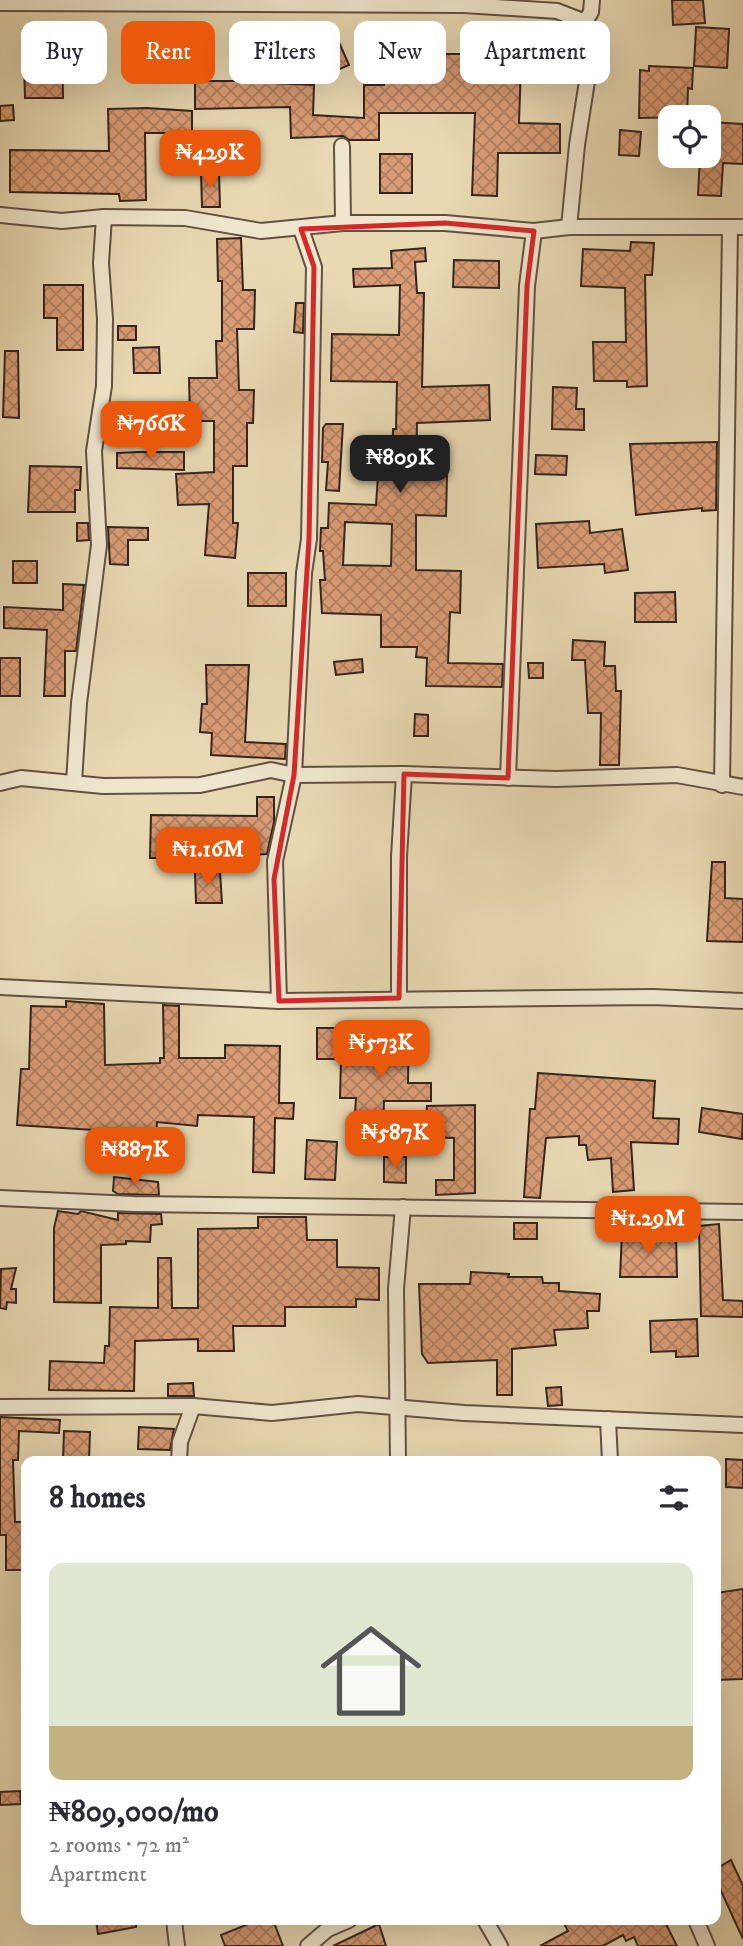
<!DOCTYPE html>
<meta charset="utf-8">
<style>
body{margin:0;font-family:"IM FELL DW Pica",serif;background:#f2f2f3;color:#2b2b33;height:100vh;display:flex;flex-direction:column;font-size:26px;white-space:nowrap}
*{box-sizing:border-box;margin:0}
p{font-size:23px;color:#7c7c81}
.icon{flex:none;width:38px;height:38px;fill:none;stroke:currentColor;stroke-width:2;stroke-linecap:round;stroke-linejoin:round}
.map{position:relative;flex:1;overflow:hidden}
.details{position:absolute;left:21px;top:1456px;width:700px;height:469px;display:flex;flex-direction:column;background:#fff;border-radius:14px;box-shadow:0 7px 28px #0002}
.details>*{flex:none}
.banner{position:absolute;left:21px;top:21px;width:702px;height:63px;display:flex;gap:14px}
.fabs{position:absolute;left:658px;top:105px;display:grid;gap:14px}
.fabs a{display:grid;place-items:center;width:63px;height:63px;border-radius:14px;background:#fff;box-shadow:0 7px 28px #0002;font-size:35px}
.price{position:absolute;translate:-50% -60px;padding:0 16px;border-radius:14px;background:#ea580c;color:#fff;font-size:23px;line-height:46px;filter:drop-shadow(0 2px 4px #0008)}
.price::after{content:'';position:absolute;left:50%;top:42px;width:21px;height:16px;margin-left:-10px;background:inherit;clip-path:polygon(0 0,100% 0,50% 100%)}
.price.current{background:#222;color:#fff}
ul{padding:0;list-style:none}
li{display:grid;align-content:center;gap:14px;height:371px;padding:0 28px}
li span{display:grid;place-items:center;height:217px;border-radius:14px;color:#555}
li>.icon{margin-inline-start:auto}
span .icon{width:126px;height:126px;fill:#fffc;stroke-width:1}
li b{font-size:30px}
h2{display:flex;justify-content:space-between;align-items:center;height:84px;padding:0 28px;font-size:30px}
.chip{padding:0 24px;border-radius:14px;background:#fff;box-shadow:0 7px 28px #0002;font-size:24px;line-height:63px}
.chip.current{background:#ea580c;color:#fff}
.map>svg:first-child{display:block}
.building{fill:url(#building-cross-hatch);stroke:#34241e;stroke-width:2;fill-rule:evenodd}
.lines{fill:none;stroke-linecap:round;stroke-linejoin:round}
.minor-casing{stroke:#615143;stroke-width:18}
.minor{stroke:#f0e6ce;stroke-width:14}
.marked{fill:none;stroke:#d62828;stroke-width:5;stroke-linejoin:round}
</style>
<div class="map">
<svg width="743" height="1946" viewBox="0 0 743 1946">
<defs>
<pattern id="building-cross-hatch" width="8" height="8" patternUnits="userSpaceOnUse" patternTransform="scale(1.75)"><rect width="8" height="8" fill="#d99c75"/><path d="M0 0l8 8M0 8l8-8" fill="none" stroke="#b17f5f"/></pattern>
</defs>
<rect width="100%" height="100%" fill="#e8d9b3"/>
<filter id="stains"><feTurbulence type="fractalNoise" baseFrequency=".00286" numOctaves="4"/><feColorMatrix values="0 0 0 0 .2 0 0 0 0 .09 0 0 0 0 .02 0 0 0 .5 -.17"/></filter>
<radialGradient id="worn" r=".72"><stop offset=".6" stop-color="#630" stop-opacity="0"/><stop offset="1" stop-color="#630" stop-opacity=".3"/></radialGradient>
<g class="building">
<polygon points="672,0 703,0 705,23 673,25"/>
<polygon points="331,24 349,65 319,78 301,37"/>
<polygon points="696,27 729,29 727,68 694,66"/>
<polygon points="23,29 62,29 63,98 25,98"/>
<rect x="157" y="44" width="33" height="39"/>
<polygon points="433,54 473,54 473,63 521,65 519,123 560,124 560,153 498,153 497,196 472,195 475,113 379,113 379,140 349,140 343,136 291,138 290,107 195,109 195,81 244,81 245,68 273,68 273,83 314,85 313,115 364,118 364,85 384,85 384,57 433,56"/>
<polygon points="649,66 693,68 692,89 688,88 687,117 639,118 640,70 649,71"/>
<polygon points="13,105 14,120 0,121 0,106"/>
<polygon points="147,108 192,111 192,133 145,133 146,200 120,201 119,194 10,192 10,150 109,151 108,109"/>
<polygon points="709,122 743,124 743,164 723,163 721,196 698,195 700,156 709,156"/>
<polygon points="620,130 641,132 639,156 619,155"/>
<rect x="380" y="154" width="32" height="39"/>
<polygon points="201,172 219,172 220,207 202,207"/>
<polygon points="241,238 243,290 255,290 254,329 237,329 239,390 254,390 253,423 247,423 247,466 233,466 233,523 238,523 235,558 205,555 209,504 178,505 176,474 214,472 214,421 190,421 189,378 217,378 216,341 222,341 222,281 218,281 217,239"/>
<polygon points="631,242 654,243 652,275 645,275 647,386 627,387 627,381 594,381 593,342 626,342 625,288 581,286 583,249 630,251"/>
<path d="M425,248L426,261L415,262L417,293H424L422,387L489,385L490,420L417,423L416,476H447L446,516L416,515V570L461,571L460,613L450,612L448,663L503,664L502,687L426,686L427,658L416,657L417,647H381V615L322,613L320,580H325L323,551H320L321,528H328L329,503L376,505L378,476H392L393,429H396L397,382L331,381L332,334L399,335L400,285L354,287L353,269L392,268L391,251ZM345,522L392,524L391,566L343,565Z"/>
<polygon points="454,260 499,261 499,288 453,287"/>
<polygon points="44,285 83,285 83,350 57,350 57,318 44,318"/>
<polygon points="296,303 304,303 303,333 294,332"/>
<rect x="118" y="326" width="18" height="14"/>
<polygon points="159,347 160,373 134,373 133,348"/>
<polygon points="5,351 18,351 19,418 3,417"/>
<polygon points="553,387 577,388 576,409 584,409 584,430 552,429"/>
<polygon points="134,405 134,421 119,421 118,406"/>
<polygon points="326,424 343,424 339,491 326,490 328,462 322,462 323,428"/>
<polygon points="717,442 716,510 702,511 702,508 636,515 630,444"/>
<polygon points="138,452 184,452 184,470 117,468 117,453"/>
<polygon points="536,455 567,456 566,475 535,474"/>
<polygon points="30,466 81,467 80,490 75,490 75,512 28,512"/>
<polygon points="589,521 590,533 622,529 628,570 605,573 604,564 538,568 536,524"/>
<polygon points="77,523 88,523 89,540 77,541"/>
<polygon points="108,527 148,528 148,540 128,540 128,565 110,564"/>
<rect x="13" y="561" width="24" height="22"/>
<rect x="248" y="573" width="38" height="33"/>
<polygon points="63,584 84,585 76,651 65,651 65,696 44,696 47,630 4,628 4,607 63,610"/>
<polygon points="675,592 676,622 635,622 635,593"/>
<polygon points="573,640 605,642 604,666 615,666 616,691 621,691 619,765 600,765 601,713 588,713 585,660 572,660"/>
<rect x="0" y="658" width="20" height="38"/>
<polygon points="362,659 363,672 336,675 334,662"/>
<polygon points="528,663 543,663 543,678 529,678"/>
<polygon points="206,665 249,665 245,742 286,744 285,759 211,755 212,733 200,732 202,704 207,704"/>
<polygon points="415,714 428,715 428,736 414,736"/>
<polygon points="257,797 274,797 274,822 267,854 222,857 223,838 174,838 174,858 150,858 151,815 257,816"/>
<polygon points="712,862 725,862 725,898 743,899 743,942 707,941"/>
<polygon points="220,871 222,903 196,903 195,872"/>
<polygon points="66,1001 104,1004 105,1065 160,1063 160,1058 164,1058 163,1005 179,1006 179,1058 225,1058 225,1045 280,1046 279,1103 294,1103 293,1119 275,1118 274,1173 253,1172 254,1117 198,1115 197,1126 157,1122 155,1154 139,1153 140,1133 17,1125 21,1069 29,1069 31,1006 66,1007"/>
<polygon points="388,1022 409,1022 408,1083 431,1083 431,1101 384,1101 383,1130 354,1129 356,1098 340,1098 341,1059 387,1059"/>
<rect x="317" y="1028" width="23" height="31"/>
<polygon points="538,1073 655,1081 653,1118 679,1119 678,1144 631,1142 634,1190 613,1192 611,1158 588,1160 586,1145 579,1145 579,1136 546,1138 540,1198 524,1197 530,1109 535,1109"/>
<polygon points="475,1105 475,1193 436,1195 436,1180 454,1180 454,1138 426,1137 427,1106"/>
<polygon points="702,1108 743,1114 742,1139 699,1132"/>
<polygon points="307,1140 337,1142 335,1180 305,1179"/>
<polygon points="384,1157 406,1157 406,1183 384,1182"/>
<polygon points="114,1177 158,1182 159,1195 118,1194 113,1191"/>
<polygon points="58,1211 78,1214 81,1211 118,1220 118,1213 161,1214 162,1224 151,1225 150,1242 126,1241 126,1244 101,1245 101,1303 54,1302 54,1228"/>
<polygon points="258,1217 306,1217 307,1240 337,1240 337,1267 379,1268 379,1300 356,1299 356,1307 285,1307 285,1326 233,1326 234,1351 198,1351 198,1339 135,1341 134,1391 49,1390 50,1361 104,1363 105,1346 109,1346 110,1307 158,1308 158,1258 171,1258 172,1308 198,1308 198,1229 258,1228"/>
<rect x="514" y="1223" width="23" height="16"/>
<polygon points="719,1224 723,1300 743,1301 743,1317 701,1316 699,1226"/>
<polygon points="622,1233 676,1236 677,1277 620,1277"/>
<polygon points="16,1268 11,1289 16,1289 16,1303 7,1302 6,1309 0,1308 1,1269"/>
<polygon points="471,1272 509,1274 508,1277 542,1277 543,1283 559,1283 559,1291 600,1294 599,1311 587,1311 588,1328 554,1330 556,1345 512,1349 512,1395 497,1395 497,1360 428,1363 422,1354 419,1284 470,1284"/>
<polygon points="697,1319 698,1356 676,1357 676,1351 651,1352 650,1321"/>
<polygon points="193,1383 194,1396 168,1396 168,1384"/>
<polygon points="561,1387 562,1405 548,1406 546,1388"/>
<polygon points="0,1417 60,1420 59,1433 19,1431 18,1460 13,1460 15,1522 26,1522 26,1570 6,1570 6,1535 0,1535"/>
<polygon points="139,1427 174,1429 170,1450 138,1449"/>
<polygon points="64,1431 90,1432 89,1461 63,1461"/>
<polygon points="726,1459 743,1460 743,1488 726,1487"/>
<polygon points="743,1589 743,1679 716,1680 716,1593"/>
<polygon points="20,1791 21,1804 0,1805 0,1792"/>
<polygon points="731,1860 743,1886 743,1939 716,1880 716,1869"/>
<polygon points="96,1920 136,1920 136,1927 98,1934"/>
<polygon points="258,1920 273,1920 283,1946 225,1946 221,1935"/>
<polygon points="562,1920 664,1920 677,1946 638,1946 634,1937 626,1941 623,1935 603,1946 540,1946 568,1931"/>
<polygon points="379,1924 386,1946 333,1946"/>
</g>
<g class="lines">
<g class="minor-casing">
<g id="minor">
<polyline points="0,3 464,5 557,11 585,22 590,62 577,145 569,227"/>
<polyline points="585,22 591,12 592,0"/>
<polyline points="342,146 343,223"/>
<polyline points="0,215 62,221 104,217 185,218 261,231 343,223 445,223 534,231 569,227 743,227"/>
<polyline points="508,778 527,286 534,231"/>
<polyline points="74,782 79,703 99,545 94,451 104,386 105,319 101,263 104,217"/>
<polyline points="0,783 21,778 103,786 200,785 271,770 294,775 404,774 556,779 677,775 743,787"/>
<polyline points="722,785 730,229"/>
<polyline points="0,987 279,1001 653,997 743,1001"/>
<polyline points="399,998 399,857 404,774"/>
<polyline points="279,1001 275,861 294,775 304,573 309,539 314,267 301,229"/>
<polyline points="0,1198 134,1204 743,1212"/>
<polyline points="0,1407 193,1406 272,1413 358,1404 464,1413 743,1425"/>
<polyline points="608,1419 610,1461"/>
<polyline points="179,1461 180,1442 193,1406"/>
<polyline points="398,1461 396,1289 403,1207"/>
<polyline points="174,1920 177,1946"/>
<polyline points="485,1920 500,1946"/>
<polyline points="696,1920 707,1946"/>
<polyline points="308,1946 328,1929 349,1920"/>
</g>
</g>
<use href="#minor" class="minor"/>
</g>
<path class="marked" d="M445,223L534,231L527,286L508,778L404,774L399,998L279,1001L274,879L294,775L309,539L314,267L301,229Z"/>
<rect width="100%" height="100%" filter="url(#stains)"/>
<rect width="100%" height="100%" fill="url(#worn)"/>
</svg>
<div class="fabs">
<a><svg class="icon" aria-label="locate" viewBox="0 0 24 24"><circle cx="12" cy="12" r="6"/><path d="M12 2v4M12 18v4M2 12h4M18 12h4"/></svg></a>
</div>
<b class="price" style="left:210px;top:190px">₦429K</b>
<b class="price" style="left:151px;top:461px">₦766K</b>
<b class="price current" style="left:400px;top:495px">₦809K</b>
<b class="price" style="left:208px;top:887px">₦1.16M</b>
<b class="price" style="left:381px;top:1080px">₦573K</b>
<b class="price" style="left:395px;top:1170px">₦587K</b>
<b class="price" style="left:135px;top:1187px">₦887K</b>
<b class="price" style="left:648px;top:1256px">₦1.29M</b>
<div class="banner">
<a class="chip">Buy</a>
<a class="chip current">Rent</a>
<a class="chip">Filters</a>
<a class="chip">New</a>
<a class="chip">Apartment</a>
</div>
<section class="details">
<h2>8 homes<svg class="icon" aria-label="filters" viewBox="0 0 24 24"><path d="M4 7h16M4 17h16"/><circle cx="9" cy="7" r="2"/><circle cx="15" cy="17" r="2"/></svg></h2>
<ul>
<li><span style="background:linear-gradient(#dfe7d0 75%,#c2b280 0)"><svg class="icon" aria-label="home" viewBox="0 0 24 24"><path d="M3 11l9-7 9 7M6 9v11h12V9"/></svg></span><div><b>₦809,000/mo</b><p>2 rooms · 72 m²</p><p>Apartment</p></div></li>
</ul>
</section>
</div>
